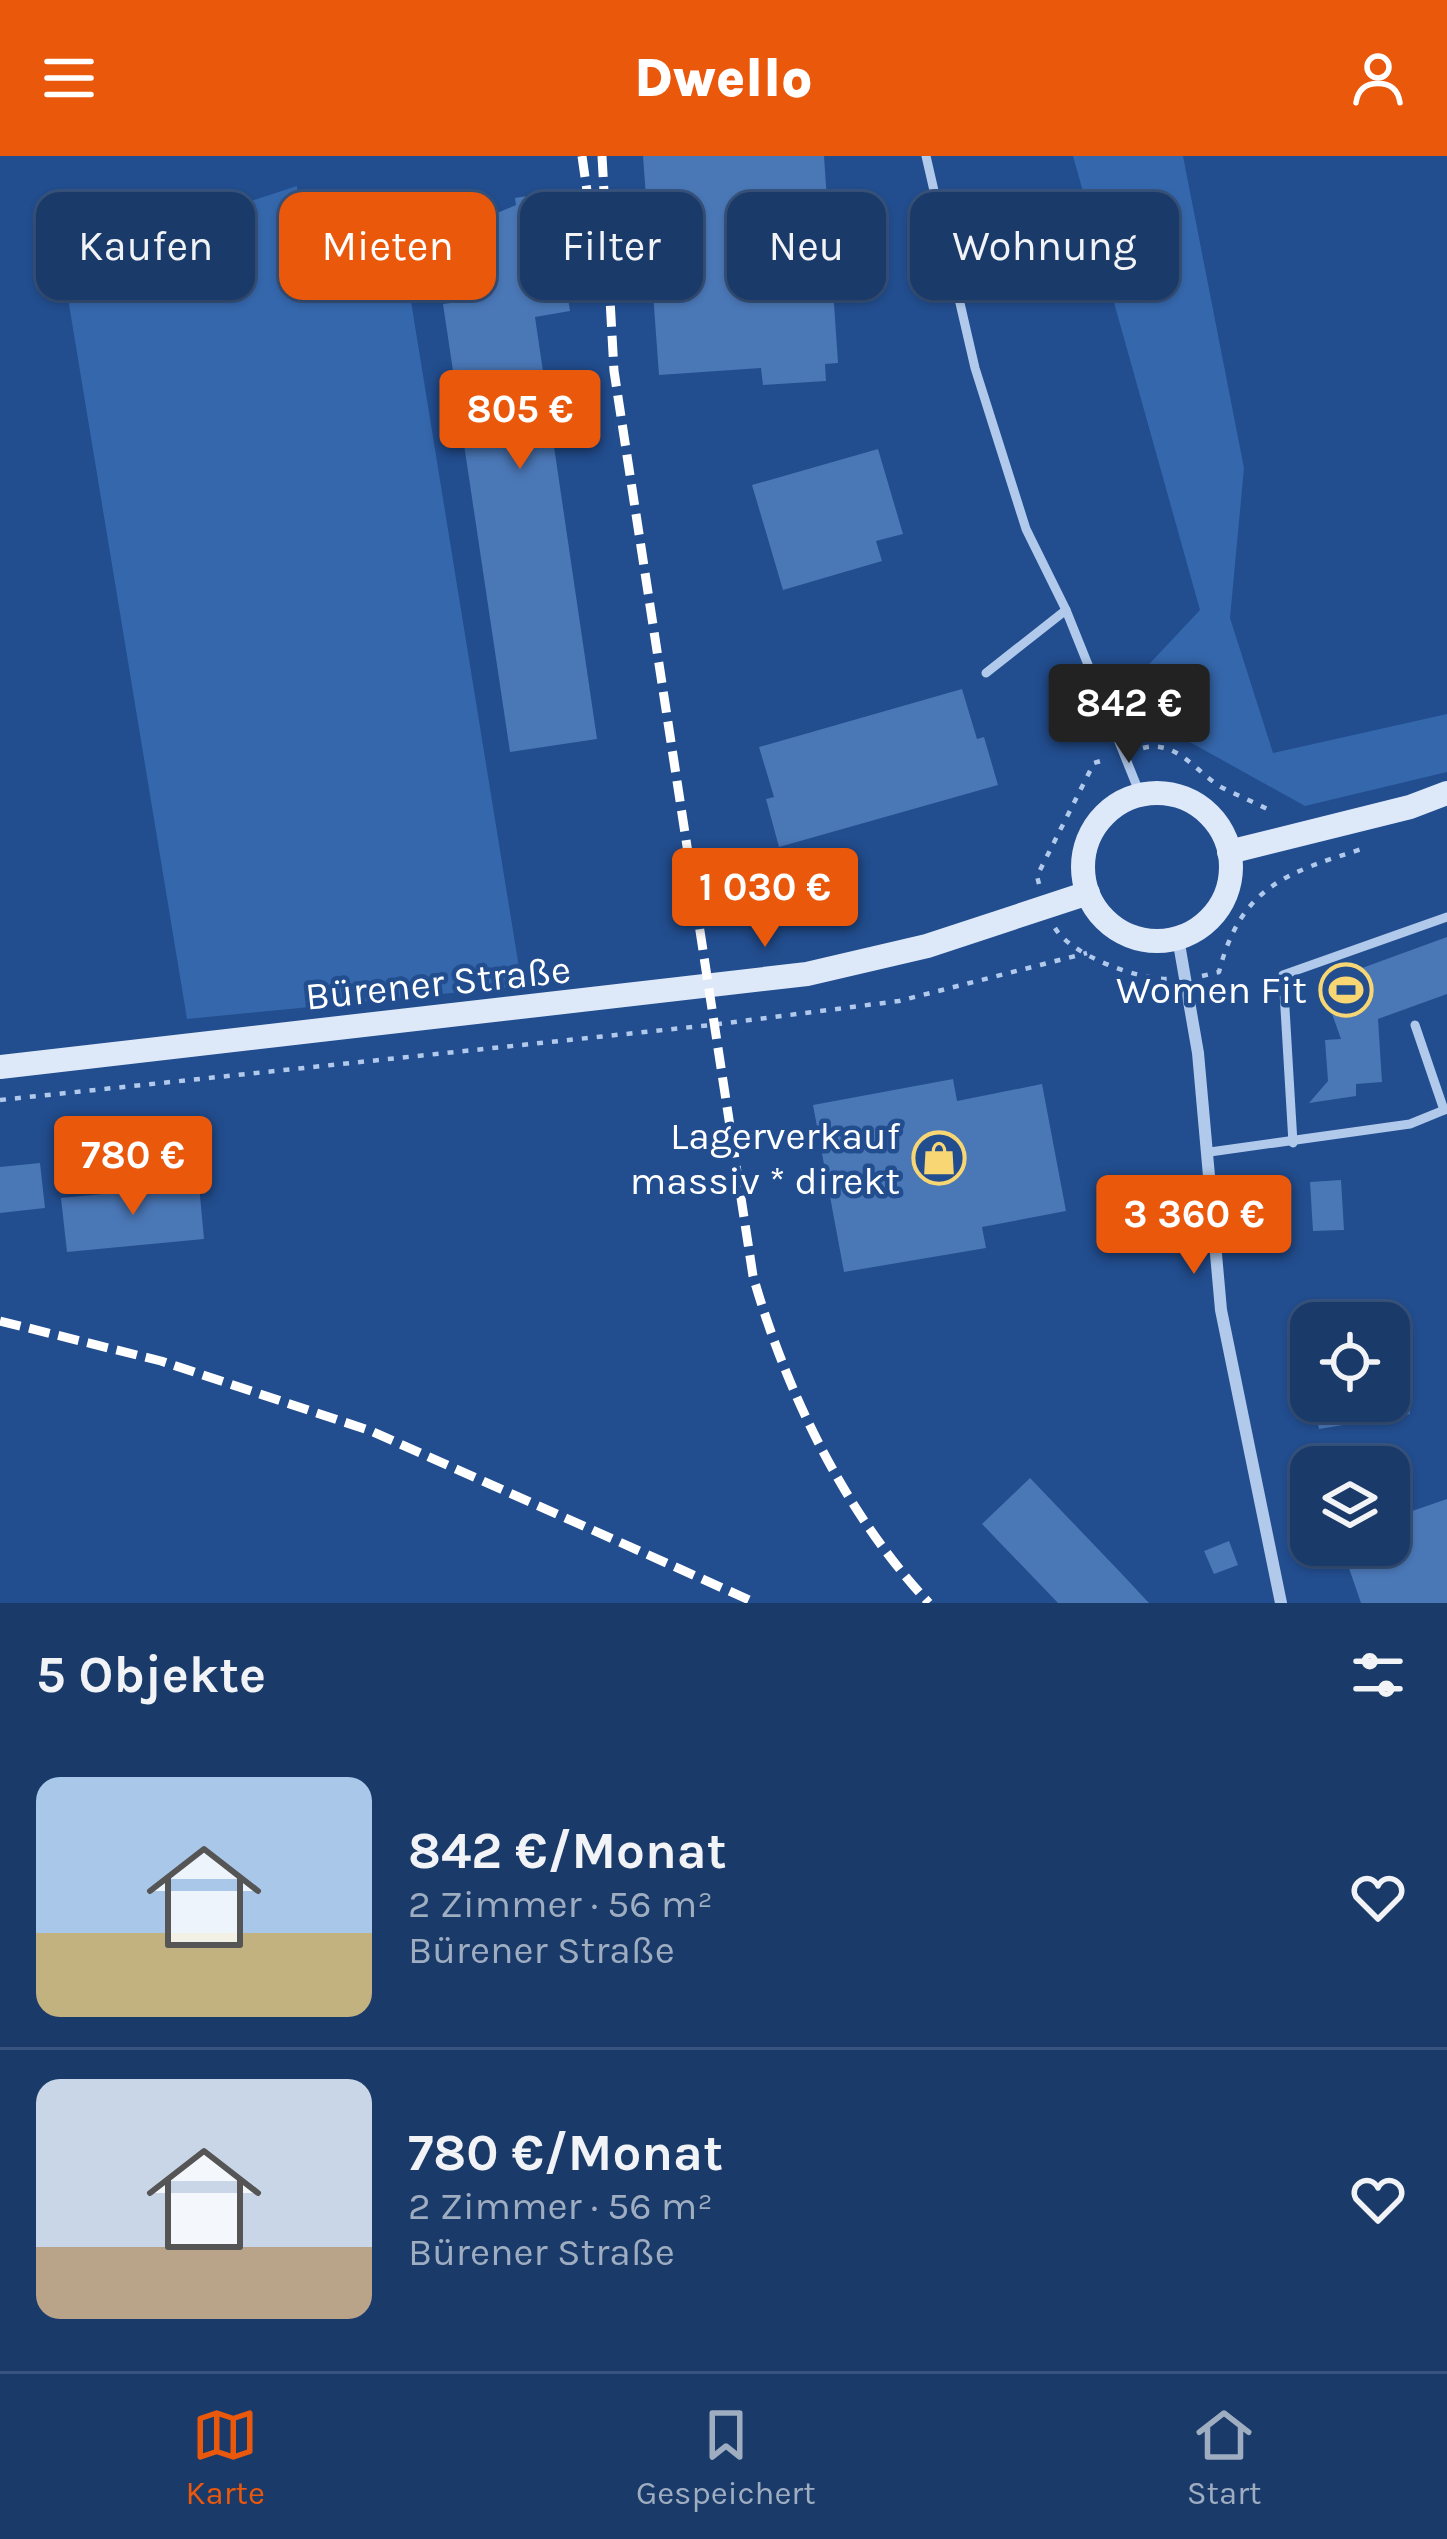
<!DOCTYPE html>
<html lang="de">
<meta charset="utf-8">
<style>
body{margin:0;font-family:Karla,sans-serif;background:#234170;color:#f1f3f6;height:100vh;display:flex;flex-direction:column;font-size:45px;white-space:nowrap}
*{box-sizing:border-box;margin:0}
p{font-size:39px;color:#9fadc1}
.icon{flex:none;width:66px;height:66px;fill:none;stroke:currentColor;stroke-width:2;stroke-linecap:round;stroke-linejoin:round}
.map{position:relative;height:1447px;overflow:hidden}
.side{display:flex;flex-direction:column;background:#1a3a6a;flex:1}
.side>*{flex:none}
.top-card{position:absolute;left:36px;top:36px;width:1377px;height:108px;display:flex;gap:24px}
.fabs{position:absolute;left:1290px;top:1146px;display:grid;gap:24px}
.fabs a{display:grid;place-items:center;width:120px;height:120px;border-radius:24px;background:#1a3a6a;box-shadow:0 3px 9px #0004,0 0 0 3px #38547e;font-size:60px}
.price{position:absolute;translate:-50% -102px;padding:0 27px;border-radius:12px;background:#ea580c;color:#fff;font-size:39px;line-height:78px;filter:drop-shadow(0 3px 6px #0008)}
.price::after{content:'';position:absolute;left:50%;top:72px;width:36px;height:27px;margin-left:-18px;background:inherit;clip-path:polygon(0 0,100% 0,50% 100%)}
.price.on{background:#222;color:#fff}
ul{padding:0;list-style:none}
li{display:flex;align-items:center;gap:36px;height:300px;padding:0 36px}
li+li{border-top:3px solid #38547e}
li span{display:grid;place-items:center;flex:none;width:336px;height:240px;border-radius:24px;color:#555}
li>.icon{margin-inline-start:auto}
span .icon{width:144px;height:144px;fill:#fffc;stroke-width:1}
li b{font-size:51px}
h2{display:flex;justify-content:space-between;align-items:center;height:144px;padding:0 36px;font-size:51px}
.pill{padding:0 42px;border-radius:24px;background:#1a3a6a;box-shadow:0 3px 9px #0004,0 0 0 3px #38547e;font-size:42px;line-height:108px}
.pill.on{background:#ea580c;color:#fff}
header{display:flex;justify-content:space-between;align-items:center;height:156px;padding:0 36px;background:#ea580c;color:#fff;font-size:54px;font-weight:800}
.tabs{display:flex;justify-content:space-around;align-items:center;height:168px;border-top:3px solid #38547e;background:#1a3a6a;font-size:33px;color:#9fadc1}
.tabs a{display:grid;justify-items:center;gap:6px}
.tabs .on{color:#ea580c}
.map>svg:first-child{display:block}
.green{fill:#3567ac}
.building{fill:#4a77b6}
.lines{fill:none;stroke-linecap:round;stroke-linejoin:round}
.path{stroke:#b1caec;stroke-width:4.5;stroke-dasharray:6 9;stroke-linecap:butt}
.service{stroke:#b1caec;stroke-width:9}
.minor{stroke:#b1caec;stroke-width:12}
.secondary{stroke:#dde8f9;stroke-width:24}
.rail{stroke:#fff;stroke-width:9;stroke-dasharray:21 9;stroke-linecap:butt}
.labels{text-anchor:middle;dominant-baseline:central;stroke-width:9;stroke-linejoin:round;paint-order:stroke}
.street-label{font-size:39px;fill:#fff;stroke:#224d8e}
.poi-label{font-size:39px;fill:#fff;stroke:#224d8e;text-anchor:end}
</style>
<header><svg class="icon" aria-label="menu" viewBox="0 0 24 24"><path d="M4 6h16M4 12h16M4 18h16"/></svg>Dwello<svg class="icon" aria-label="person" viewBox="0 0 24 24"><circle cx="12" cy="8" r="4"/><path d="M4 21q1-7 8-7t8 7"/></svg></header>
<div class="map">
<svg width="1447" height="1447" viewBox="0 0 1447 1447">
<rect width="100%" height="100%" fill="#224d8e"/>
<g class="green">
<polygon points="1073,0 1183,0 1244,312 1230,462 1273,597 1447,558 1447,616 1305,650 1159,569 1138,520 1200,454"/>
<polygon points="297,30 302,110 404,102 522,830 187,863 62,106"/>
</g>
<g class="building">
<polygon points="643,0 824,0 838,207 825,208 826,225 763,229 761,212 659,219"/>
<polygon points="552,36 570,155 535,161 597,583 510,596 443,148 473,144 464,82 469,82 473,57 490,60 516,49 515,42"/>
<polygon points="878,293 903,378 876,385 882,405 783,434 752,329"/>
<polygon points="962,533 977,583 984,581 998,629 779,691 766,643 774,641 759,591"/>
<polygon points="1447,781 1447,838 1378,863 1382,926 1356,928 1356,940 1309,947 1328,925 1325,884 1341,883 1321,827"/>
<polygon points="953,923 957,945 1042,928 1066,1055 982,1071 986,1092 844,1116 813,949"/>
<polygon points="40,1007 45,1052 0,1057 0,1011"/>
<polygon points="1341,1024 1344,1074 1313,1075 1310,1026"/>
<polygon points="199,1029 204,1083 67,1096 61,1042"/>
<polygon points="1314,1245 1408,1245 1410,1258 1319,1273"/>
<polygon points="1030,1322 1120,1416 1149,1447 1058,1447 982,1368"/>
<polygon points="1447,1343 1447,1447 1361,1447 1341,1389 1389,1389 1389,1363"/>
<polygon points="1229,1385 1238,1409 1214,1418 1204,1395"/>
</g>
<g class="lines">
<g class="path">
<path d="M1143,592C1176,583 1196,616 1221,631C1236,639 1252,645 1267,653L1270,660"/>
<polyline points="1039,728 1037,720 1094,607 1104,604"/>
<path d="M1055,772C1071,799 1136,823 1167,823"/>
<path d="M1202,820L1219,816C1241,729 1289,716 1365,692"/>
<polyline points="0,944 711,869 899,845 1087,797"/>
</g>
<g class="service">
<polyline points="926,0 975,212 1026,373 1066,454 1140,638"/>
<polyline points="986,517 1066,454"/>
<polyline points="1415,869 1444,954"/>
<polyline points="1293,987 1283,819 1447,761"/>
<polyline points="1210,996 1410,968 1447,953"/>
</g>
<polyline class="minor" points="1178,782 1198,897 1221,1154 1281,1447"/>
<g class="secondary">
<circle cx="1157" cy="711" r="74"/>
<polyline points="1229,696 1410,651 1447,637"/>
<polyline points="0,911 807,818 927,790 1088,737"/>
</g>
<g class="rail">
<polyline points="582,0 589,49"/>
<path d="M602,0L614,215L753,1120C787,1238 845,1357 929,1447"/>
<polyline points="0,1165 161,1205 371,1275 756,1447"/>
</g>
</g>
<defs>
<g id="stadium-ring" transform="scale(2.7)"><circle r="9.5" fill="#224d8e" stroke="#f8d673" stroke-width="1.5"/><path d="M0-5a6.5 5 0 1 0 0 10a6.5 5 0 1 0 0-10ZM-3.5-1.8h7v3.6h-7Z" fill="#f8d673"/></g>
<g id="shop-ring" transform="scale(2.7)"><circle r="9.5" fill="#224d8e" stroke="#f8d673" stroke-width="1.5"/><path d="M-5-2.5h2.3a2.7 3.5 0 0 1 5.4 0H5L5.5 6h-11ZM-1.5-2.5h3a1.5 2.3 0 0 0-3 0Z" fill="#f8d673"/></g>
</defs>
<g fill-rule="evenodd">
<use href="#stadium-ring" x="1346" y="834"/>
<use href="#shop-ring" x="939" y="1002"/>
</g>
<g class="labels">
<g class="street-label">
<text transform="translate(438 827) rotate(-6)">Bürener Straße</text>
</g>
<g class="poi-label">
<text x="1307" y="834">Women Fit</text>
<text x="900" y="980">Lagerverkauf<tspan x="900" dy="45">massiv * direkt</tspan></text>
</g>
</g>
</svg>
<div class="fabs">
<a><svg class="icon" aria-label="locate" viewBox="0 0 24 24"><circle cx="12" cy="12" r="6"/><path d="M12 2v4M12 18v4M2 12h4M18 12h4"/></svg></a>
<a><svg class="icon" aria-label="layers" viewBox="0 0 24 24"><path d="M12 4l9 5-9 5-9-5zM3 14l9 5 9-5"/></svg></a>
</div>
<b class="price" style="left:520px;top:316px">805 €</b>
<b class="price on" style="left:1129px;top:610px">842 €</b>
<b class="price" style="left:765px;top:794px">1 030 €</b>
<b class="price" style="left:133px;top:1062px">780 €</b>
<b class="price" style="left:1194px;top:1121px">3 360 €</b>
<div class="top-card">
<a class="pill">Kaufen</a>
<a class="pill on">Mieten</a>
<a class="pill">Filter</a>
<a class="pill">Neu</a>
<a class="pill">Wohnung</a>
</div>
</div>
<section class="side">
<h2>5 Objekte<svg class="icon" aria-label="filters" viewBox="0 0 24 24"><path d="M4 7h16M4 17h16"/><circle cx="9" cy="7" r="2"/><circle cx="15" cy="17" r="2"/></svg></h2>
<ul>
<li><span style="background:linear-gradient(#a9c7e8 65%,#c2b280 0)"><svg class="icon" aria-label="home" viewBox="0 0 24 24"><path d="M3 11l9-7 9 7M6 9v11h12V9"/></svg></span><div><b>842 €/Monat</b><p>2 Zimmer · 56 m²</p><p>Bürener Straße</p></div><svg class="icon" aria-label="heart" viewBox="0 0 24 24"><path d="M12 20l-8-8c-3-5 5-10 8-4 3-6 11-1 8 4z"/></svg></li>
<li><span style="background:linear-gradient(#c9d6e8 70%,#b9a48a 0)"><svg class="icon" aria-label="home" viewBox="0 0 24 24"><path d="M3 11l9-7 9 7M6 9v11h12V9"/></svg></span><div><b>780 €/Monat</b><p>2 Zimmer · 56 m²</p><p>Bürener Straße</p></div><svg class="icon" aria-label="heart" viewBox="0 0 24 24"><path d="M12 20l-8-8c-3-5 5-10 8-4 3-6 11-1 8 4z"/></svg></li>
</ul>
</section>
<nav class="tabs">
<a class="on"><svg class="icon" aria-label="map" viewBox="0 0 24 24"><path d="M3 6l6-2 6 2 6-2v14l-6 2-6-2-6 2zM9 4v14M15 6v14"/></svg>Karte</a>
<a><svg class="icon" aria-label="saved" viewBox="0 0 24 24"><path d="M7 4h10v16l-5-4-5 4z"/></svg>Gespeichert</a>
<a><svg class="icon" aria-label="home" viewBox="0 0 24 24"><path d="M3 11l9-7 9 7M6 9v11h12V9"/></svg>Start</a>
</nav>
